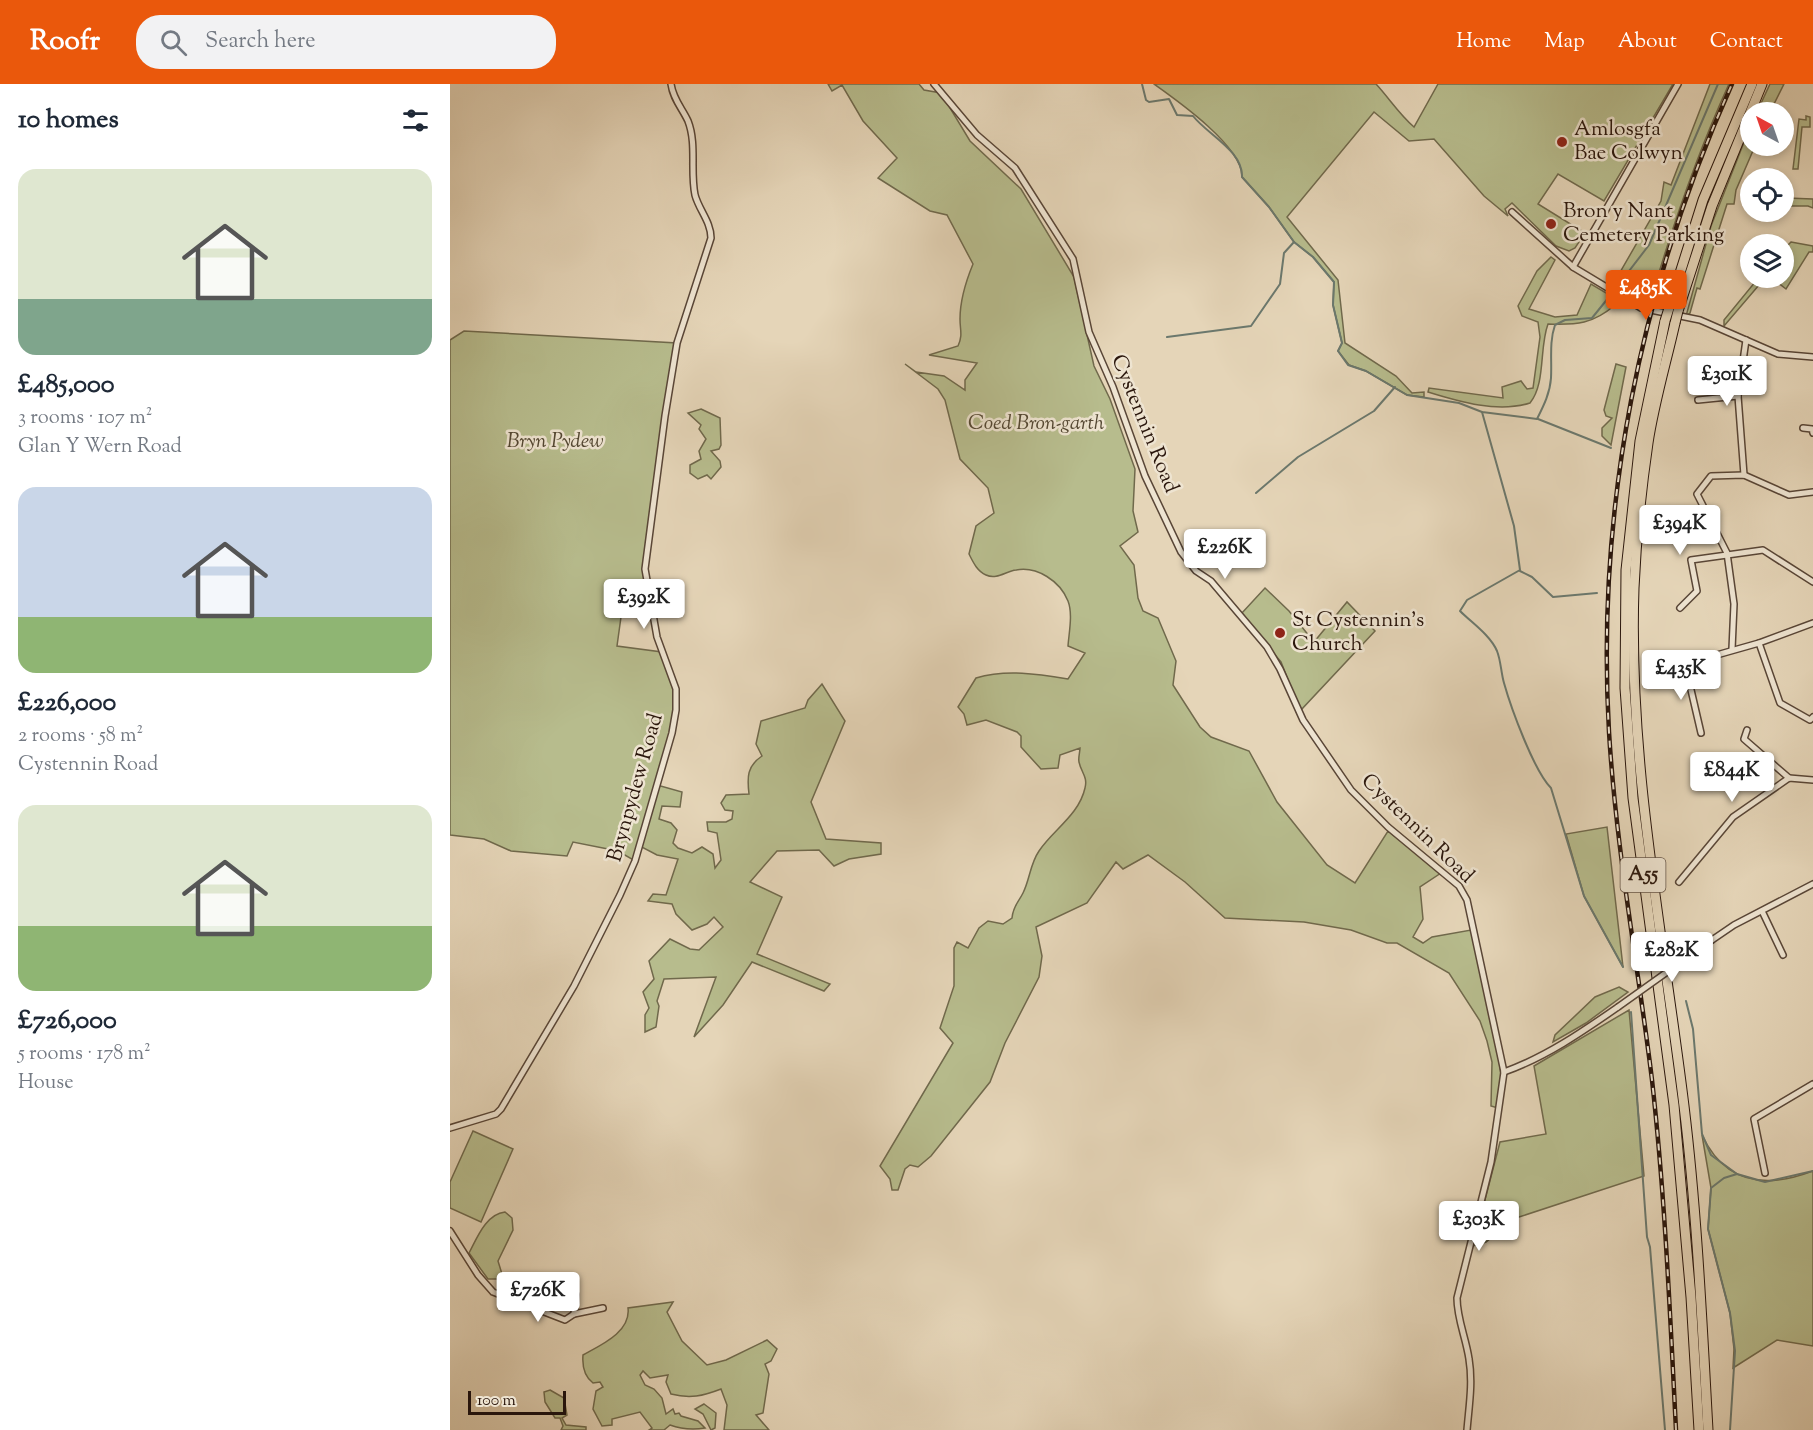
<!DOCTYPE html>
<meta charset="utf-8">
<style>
body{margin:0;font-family:"Sorts Mill Goudy",serif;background:#f2f2f3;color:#1f2937;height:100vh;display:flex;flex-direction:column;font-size:22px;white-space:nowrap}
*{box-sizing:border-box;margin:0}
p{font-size:20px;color:#747a83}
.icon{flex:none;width:33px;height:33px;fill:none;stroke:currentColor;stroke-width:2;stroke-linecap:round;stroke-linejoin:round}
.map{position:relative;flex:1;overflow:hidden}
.side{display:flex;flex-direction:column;background:#fff;width:450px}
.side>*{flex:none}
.needle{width:39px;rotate:320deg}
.buttons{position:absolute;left:1290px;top:18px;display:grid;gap:12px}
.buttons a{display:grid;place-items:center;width:54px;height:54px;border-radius:50%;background:#fff;box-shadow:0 3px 9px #0003;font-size:30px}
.scale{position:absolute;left:18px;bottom:15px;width:98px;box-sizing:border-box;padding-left:6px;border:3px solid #2a160c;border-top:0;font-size:16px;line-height:21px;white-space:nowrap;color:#2a160c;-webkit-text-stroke:4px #eee4d1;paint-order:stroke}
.price{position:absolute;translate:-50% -51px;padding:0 14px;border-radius:6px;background:#fff;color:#222;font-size:20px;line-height:39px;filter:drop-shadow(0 2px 3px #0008)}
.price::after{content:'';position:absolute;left:50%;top:36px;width:18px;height:14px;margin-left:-9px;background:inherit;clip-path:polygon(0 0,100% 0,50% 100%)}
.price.selected{background:#ea580c;color:#fff}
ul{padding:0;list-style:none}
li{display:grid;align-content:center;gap:12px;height:318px;padding:0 18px}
li span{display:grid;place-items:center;height:186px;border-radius:18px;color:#555}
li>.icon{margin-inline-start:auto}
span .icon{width:108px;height:108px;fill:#fffc;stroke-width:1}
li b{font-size:26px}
h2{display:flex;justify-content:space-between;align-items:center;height:72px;padding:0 18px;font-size:26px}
header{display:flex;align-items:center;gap:36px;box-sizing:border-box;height:84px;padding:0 30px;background:#ea580c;color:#fff}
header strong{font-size:28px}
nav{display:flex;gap:33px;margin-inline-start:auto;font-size:21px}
.search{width:420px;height:54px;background:#f2f2f3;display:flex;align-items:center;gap:15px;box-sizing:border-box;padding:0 21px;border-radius:24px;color:#747a83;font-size:22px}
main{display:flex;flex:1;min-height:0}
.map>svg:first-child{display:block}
.green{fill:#b7bc8d;stroke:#70694c;stroke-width:1.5}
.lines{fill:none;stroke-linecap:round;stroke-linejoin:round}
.stream{stroke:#6b786d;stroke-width:2}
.street-casing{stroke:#594637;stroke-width:8}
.highway-casing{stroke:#2a160c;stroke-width:11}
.street{stroke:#eee4d1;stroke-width:5}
.highway{stroke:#e5d5b8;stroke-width:9}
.rail-casing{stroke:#2a160c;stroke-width:4.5}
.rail{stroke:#eee4d1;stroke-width:2;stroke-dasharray:7;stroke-linecap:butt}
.street-bridge-casing{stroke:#594637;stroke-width:8;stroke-linecap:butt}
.highway-bridge-casing{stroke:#2a160c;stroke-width:11;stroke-linecap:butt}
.street-bridge{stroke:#eee4d1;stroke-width:5}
.highway-bridge{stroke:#e5d5b8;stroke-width:9}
.poi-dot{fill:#8f2418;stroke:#eee4d1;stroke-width:2}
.labels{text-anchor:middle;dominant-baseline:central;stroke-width:5;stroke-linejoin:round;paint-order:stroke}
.shield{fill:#eee4d1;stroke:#655447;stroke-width:1.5}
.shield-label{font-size:20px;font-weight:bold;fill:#2a160c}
.poi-label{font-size:21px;fill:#2a160c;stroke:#eee4d1;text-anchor:start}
.park-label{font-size:21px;font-style:italic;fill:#544833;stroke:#eee4d1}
.street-label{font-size:21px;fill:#2a160c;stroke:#eee4d1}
</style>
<header>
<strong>Roofr</strong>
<div class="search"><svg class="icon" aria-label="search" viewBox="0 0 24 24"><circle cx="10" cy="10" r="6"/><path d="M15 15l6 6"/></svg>Search here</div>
<nav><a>Home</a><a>Map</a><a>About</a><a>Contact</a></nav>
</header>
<main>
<section class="side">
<h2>10 homes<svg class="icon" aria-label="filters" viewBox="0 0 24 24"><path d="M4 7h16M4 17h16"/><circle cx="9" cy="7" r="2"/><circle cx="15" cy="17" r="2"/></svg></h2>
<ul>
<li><span style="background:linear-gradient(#dfe7d0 70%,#7fa58c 0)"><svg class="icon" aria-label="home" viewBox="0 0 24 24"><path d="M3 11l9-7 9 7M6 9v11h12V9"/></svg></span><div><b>£485,000</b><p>3 rooms · 107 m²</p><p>Glan Y Wern Road</p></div></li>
<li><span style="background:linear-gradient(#c9d6e8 70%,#8fb573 0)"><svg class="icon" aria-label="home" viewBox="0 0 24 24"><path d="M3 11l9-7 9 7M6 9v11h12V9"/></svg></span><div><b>£226,000</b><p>2 rooms · 58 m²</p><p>Cystennin Road</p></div></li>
<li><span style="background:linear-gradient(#dfe7d0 65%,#8fb573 0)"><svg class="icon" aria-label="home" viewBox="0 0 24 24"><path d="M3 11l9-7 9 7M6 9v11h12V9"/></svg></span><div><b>£726,000</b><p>5 rooms · 178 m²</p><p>House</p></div></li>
</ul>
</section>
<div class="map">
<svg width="1363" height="1346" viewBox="0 0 1363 1346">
<rect width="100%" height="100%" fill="#e5d5b8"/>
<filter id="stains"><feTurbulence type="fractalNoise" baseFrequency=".00333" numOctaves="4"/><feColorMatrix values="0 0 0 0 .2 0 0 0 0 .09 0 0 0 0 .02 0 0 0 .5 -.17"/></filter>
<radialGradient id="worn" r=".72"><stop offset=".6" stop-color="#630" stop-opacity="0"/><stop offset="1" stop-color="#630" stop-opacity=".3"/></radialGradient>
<g class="green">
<path d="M378,0H469L474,6L491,9L520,57L571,105L624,193L644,282L660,315L685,385L683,427L688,448L670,462L684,481L688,514L693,527L708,534L726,577L723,601L750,643L761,653L799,667L827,718L877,781L905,799L938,747L991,789L970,803L973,835L963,853L973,859L982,853L1021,846L1049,975L1051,992L1048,1024L1041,1022L1042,978L1037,957L1030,937L999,889L947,859H937L901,846L854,838L775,834L735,798L698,771L673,785L666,778L637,819L586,843L592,872L589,893L555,959L540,998L481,1072L468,1083L460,1081L455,1085L448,1106H442L440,1095L430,1082L503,959L490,944L504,902V864L507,858L518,864L529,844L538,837L553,840L562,834C563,822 568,819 573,809C580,795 580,780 589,767C603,746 629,731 635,704C638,693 631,688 629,678C628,674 630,668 630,664L610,671L608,684L591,685L571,663V652L567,648L536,636L517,641L514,630L508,623L526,594C556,585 588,590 618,595L635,569L618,562C619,548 623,530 618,517C610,497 587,482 566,486C556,487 547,496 536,491C527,487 523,478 519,470L526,442L544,429L538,404L510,375L495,316L488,305L455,280L466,288L494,292L515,306V296L527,279L479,271L508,262C513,251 510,246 510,235C510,216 516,197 523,180L497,131L480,127L428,94L447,74L413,37L392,1L382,7Z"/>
<path d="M704,0H926C939,14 949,30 964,43L988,0H1223L1154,117L1108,90L1088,120L1135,149L1125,164L1119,167L1106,162L1062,119L1055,125L1058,132L1034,112L984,55L959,57L924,28L837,133L888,196L895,259L946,292L962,309L974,308V313L957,311L916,287L899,281L888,267L892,259L883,221L884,198L863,173L844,158L819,123L792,93C793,63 728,17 704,0Z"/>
<path d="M1260,0H1279C1246,72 1221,146 1199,222L1161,204L1211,117L1214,98L1221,101Z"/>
<polygon points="1320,0 1334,0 1320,28 1307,28"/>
<polygon points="1356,32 1360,33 1360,43 1352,43 1348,85 1343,85 1349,35 1356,36"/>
<polygon points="1300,43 1300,62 1305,62 1286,106 1284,120 1277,120 1250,205 1247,204 1240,229 1236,232 1261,142"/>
<polygon points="1337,114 1363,115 1363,124 1358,122 1334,122"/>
<polygon points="1341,158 1363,162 1363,168 1359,168 1336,205 1327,198 1328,194 1334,194 1334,179 1337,174 1334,171 1334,165"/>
<path d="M1101,173L1105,176L1079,225L1105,233L1127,231L1141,200L1163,213L1165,221C1143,240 1127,241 1098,240C1089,264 1096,299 1080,319C1048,329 1010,318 978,308L979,304L1053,314L1052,303L1071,297L1077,305L1083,304L1090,253L1088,238L1072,232L1068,222L1087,187Z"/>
<polygon points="1302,194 1315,194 1274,242 1274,236 1306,197"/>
<path d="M14,247L227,259L195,485L197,502L182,507L175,504L167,562L212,568L226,605V626L207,701L232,708L230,723L212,722L209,735L221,739L227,746L223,759L228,764L242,769L252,763L263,770L265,784L271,776L267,749L258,747L257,738H276L282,735L283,727L275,726L271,719L276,711L299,710C297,693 297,682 312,672L306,660L311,637L355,624L358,616L372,600L395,637L361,718L376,755L431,759V770L399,775L384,782L369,766L327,767L300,798L332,813L307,870L380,900L374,907L302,878L273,921L244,953L266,893L214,895L207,917L209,922L206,943L195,948V931L199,924L193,908L204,895L199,877L220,855L240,865L249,866L273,843L264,833L257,840L242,846L226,830L222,820L198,817L203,810L216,811L228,775L207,771L190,762L185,777L168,767L123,758L117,772L61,767L34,755L0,751V256Z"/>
<polygon points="1166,280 1176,283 1161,361 1152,352 1152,344 1162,334 1156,332 1154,326"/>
<polygon points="251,325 270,334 271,361 269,365 261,367 270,377 271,383 261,395 257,391 248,395 240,389 240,381 251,375 249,367 256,355 249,345 251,341 238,329"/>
<polygon points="815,504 839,527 864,558 897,518 925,547 850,627 831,578 791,530"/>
<polygon points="1157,743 1173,883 1134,812 1116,750"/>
<polygon points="1169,903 1178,908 1136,939 1103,958 1105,951 1145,913"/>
<polygon points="1179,926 1194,1092 1066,1134 1036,1158 1023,1162 1050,1058 1096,1050 1084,982"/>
<polygon points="23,1047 63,1065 31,1138 0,1124 0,1098"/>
<path d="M1252,1051C1275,1100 1316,1105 1363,1087V1262L1327,1256L1283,1284L1284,1265L1280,1229L1258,1145L1261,1104Z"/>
<path d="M55,1128L62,1134L63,1146L48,1177L52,1190L50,1195H38L19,1169C27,1154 36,1130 55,1128Z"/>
<path d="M223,1218L217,1228L232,1257L257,1281L276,1276L317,1256L327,1265L321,1277L315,1280L319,1290L313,1329L306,1331L319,1346H274L277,1321L271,1305C253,1312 240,1315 221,1310L216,1298L218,1291L200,1294L193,1287L190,1291L195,1301L204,1305L212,1314L216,1330L223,1325L225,1330L229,1329L231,1332L248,1337L255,1344C242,1346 231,1345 220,1341L214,1346H199L202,1344L190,1328L162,1335V1341L152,1342L143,1325L146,1307L153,1303L150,1298L143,1299C134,1292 132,1283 133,1271C151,1261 181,1248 178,1224Z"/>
<polygon points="100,1306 114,1314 117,1331 112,1334 116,1341 136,1343 136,1346 111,1346 113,1342 110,1334 105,1334 95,1318 94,1308"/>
<polygon points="254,1320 266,1329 265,1344 261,1346 253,1330 245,1325"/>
</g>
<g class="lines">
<g class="stream">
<path d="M692,0L696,16L699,18L719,15L727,31L743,32C758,51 793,67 792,93L819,123L844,158L863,173L884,198L883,221L892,259L888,267L898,281L916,287L957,311L1009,319L1032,328L1087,335C1094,321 1100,309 1101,294C1102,276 1099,258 1105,241L1115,236L1142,234L1159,213"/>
<polyline points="1166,204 1199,161 1268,0"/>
<polyline points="717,253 801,242 830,200 834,169 844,158"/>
<path d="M1032,328L1064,442L1070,486L1017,516L1010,527C1022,539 1040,551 1047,567C1051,577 1051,589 1054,599C1061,624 1084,687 1101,704L1134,812L1173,883"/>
<polyline points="1088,335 1161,364"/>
<polyline points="806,409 848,373 924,327 945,303"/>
<polyline points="1070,487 1082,493 1103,513 1147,509"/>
<polyline points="1236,917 1243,945 1252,1050 1261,1071 1287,1090 1315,1098 1363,1087"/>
<polyline points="1181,928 1197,1153 1200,1163 1215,1346"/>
<polyline points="1280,1346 1285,1267 1280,1229 1258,1145 1261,1104 1274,1094 1287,1090"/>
</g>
<g class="street-casing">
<g id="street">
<path d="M484,0L527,51L565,84L623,175L639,248L663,303L695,392L731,468L746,487L761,497L817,563L830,585L853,636L901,706L938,743L1009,802L1017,816L1054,988L1041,1078L1007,1214C1007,1235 1016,1254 1019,1275C1023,1299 1019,1322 1017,1346"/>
<polyline points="1062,128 1123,183 1191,224 1250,236 1328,270 1363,273"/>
<polyline points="1123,183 1228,0"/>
<polyline points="1248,316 1288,312"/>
<polyline points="1353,344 1362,345 1363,349"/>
<polyline points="1294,391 1288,312 1296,256"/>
<polyline points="1230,524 1247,507 1241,476 1313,466 1363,498"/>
<polyline points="1309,559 1330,619 1360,636 1363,633"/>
<polyline points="1282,565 1284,520 1277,469 1247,410 1261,392 1294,391 1339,411 1363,408"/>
<polyline points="1297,646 1294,655 1339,694"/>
<polyline points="1251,649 1235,580 1309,559 1363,539"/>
<polyline points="1229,798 1283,733 1339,694 1363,696"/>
<polyline points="1312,827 1333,871"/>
<polyline points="1262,856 1284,841 1363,800"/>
<path d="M1054,988C1096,973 1132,948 1168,923"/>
<path d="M0,1044L46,1030L51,1025L124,902L170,811L185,777L222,649L226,626V605L207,553L195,485L215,332L227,259L261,154C261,138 249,126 245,111C240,87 247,60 238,37C232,24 223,15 221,0"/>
<polyline points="1315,1089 1304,1035 1363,1000"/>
<polyline points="0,1147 28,1191 43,1208 115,1236 124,1230 126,1211"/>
<polyline points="124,1230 153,1224"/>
</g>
</g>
<g class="highway-casing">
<g id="highway">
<polyline points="1219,224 1253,116 1302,0"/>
<polyline points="1228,227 1262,122 1312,0"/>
<polyline points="1215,237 1190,357 1176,486 1175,604 1183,714 1224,1021 1241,1213 1249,1346"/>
<path d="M1225,239C1216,279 1204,319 1198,359C1191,407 1186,457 1184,504C1178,679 1213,850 1234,1022C1247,1129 1252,1238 1258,1346"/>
</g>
</g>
<use href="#street" class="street"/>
<use href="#highway" class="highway"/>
<g class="rail-casing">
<path id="rail" d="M1226,1346C1220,1229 1215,1112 1202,996C1188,881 1166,765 1159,648C1146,424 1190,204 1282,0"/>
</g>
<use href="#rail" class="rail"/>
<g class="street-bridge-casing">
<polyline id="street-bridge" points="1168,923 1262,856"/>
</g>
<g class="highway-bridge-casing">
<g id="highway-bridge">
<polyline points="1215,237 1219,224"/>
<polyline points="1225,239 1228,227"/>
</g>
</g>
<use href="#street-bridge" class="street-bridge"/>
<use href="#highway-bridge" class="highway-bridge"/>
</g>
<g class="poi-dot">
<circle cx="1112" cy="58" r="6"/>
<circle cx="1101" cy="140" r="6"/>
<circle cx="830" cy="549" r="6"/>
</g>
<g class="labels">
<rect class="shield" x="1170.5" y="774" width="45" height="34" rx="4.5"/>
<g class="shield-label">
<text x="1193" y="791">A55</text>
</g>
<g class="poi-label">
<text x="1124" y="46">Amlosgfa<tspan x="1124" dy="24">Bae Colwyn</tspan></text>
<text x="1113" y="128">Bron y Nant<tspan x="1113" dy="24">Cemetery Parking</tspan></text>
<text x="842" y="537">St Cystennin's<tspan x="842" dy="24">Church</tspan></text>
</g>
<g class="park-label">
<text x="586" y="340">Coed Bron-garth</text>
<text x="105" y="358">Bryn Pydew</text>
</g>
<g class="street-label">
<text transform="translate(694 340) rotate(68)">Cystennin Road</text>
<text transform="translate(186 704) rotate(-74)">Brynpydew Road</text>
<text transform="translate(967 745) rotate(44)">Cystennin Road</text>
</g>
</g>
<rect width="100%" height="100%" filter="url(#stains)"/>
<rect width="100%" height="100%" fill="url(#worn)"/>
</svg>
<div class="buttons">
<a><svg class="needle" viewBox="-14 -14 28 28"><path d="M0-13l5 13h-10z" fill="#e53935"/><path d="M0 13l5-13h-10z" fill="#747a83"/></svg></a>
<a><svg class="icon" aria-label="locate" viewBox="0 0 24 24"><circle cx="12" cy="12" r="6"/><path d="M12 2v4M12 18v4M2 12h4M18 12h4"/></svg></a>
<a><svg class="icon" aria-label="layers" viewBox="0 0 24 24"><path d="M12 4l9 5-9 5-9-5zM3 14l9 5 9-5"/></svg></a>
</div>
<div class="scale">100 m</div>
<b class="price selected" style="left:1196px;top:237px">£485K</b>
<b class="price" style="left:1277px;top:323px">£301K</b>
<b class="price" style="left:1230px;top:472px">£394K</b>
<b class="price" style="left:775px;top:496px">£226K</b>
<b class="price" style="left:194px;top:546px">£392K</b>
<b class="price" style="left:1231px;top:617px">£435K</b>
<b class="price" style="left:1282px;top:719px">£844K</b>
<b class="price" style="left:1222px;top:899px">£282K</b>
<b class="price" style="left:1029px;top:1168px">£303K</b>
<b class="price" style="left:88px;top:1239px">£726K</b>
</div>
</main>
